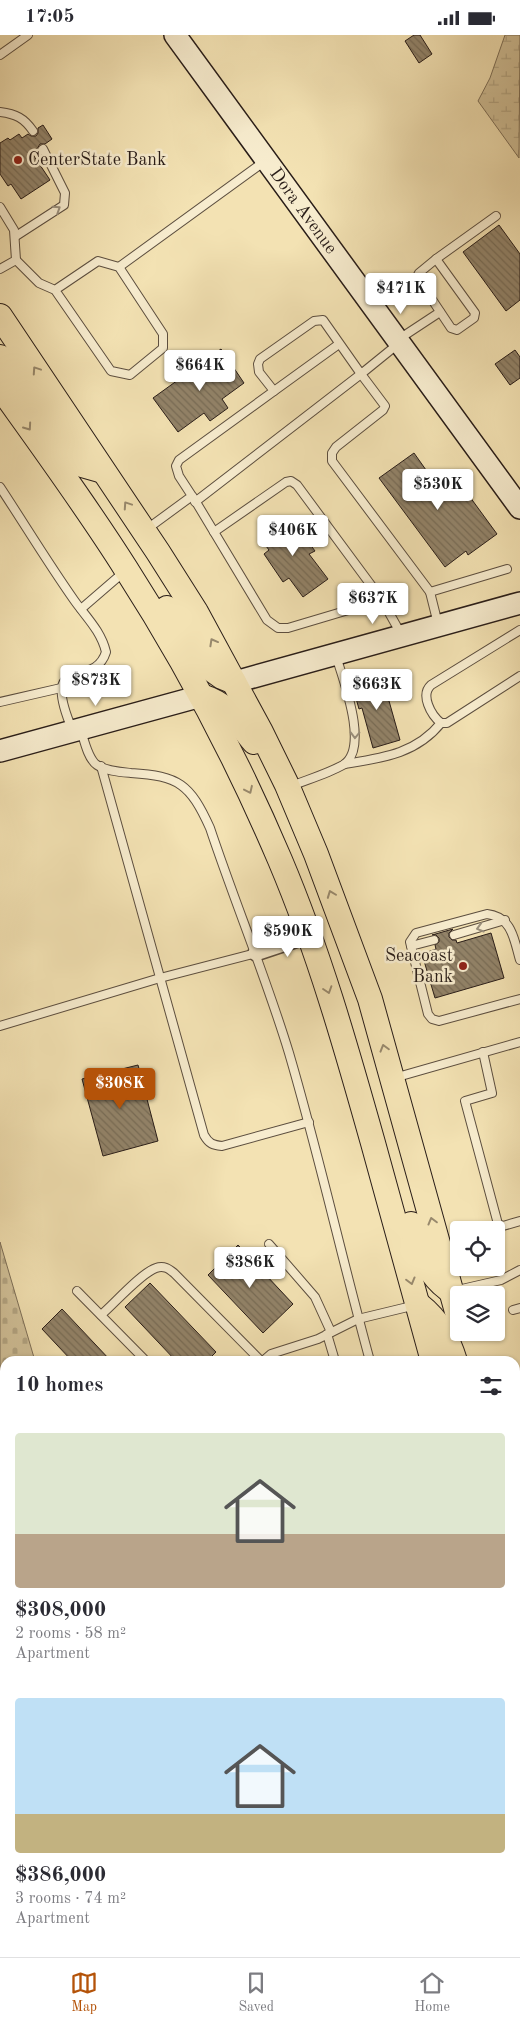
<!DOCTYPE html>
<meta charset="utf-8">
<style>
body{margin:0;font-family:"Old Standard TT",serif;background:#f7f7f7;color:#2b2b33;height:100vh;display:flex;flex-direction:column;font-size:19px;white-space:nowrap}
*{box-sizing:border-box;margin:0}
p{font-size:16px;color:#7c7c81}
.icon{flex:none;width:28px;height:28px;fill:none;stroke:currentColor;stroke-width:2;stroke-linecap:round;stroke-linejoin:round}
.map{position:relative;flex:1;overflow:hidden}
.sheet{position:absolute;left:0px;top:1321px;width:520px;height:601px;display:flex;flex-direction:column;background:#fff;border-radius:15px 15px 0 0;box-shadow:0 1px 4px #0004}
.sheet>*{flex:none}
.controls{position:absolute;left:450px;top:1186px;display:grid;gap:10px}
.controls a{display:grid;place-items:center;width:55px;height:55px;border-radius:5px;background:#fff;box-shadow:0 1px 4px #0004;font-size:25px}
.price{position:absolute;translate:-50% -42px;padding:0 11px;border-radius:5px;background:#fff;color:#222;font-size:16px;line-height:32px;filter:drop-shadow(0 1px 2px #0008)}
.price::after{content:'';position:absolute;left:50%;top:30px;width:15px;height:11px;margin-left:-8px;background:inherit;clip-path:polygon(0 0,100% 0,50% 100%)}
.price.on{background:#b45309;color:#fff}
ul{padding:0;list-style:none}
li{display:grid;align-content:center;gap:10px;height:265px;padding:0 15px}
li span{display:grid;place-items:center;height:155px;border-radius:5px;color:#555}
li>.icon{margin-inline-start:auto}
span .icon{width:90px;height:90px;fill:#fffc;stroke-width:1}
li b{font-size:21px}
h2{display:flex;justify-content:space-between;align-items:center;height:60px;padding:0 15px;font-size:21px}
.status{display:flex;justify-content:space-between;align-items:center;height:35px;padding:0 25px;background:#fff;direction:ltr}
.status svg{height:14px;fill:currentColor}
.menu{display:flex;justify-content:space-around;align-items:center;height:70px;border-top:1px solid #e1e1e2;background:#fff;font-size:14px;color:#7c7c81}
.menu a{display:grid;justify-items:center;gap:2px}
.menu .on{color:#b45309}
.map>svg:first-child{display:block}
.wetland{fill:url(#wetland-marsh);stroke:#7d6f58}
.cemetery{fill:url(#cemetery-stones);stroke:#7d6f58}
.building{fill:url(#building-back-hatch);stroke:#291d18}
.lines{fill:none;stroke-linecap:round;stroke-linejoin:round}
.lane-casing{stroke:#5c4e3f;stroke-width:10}
.street-casing{stroke:#5c4e3f;stroke-width:18}
.secondary-casing{stroke:#291d18;stroke-width:24}
.primary-casing{stroke:#291d18;stroke-width:26}
.lane{stroke:#f7ecce;stroke-width:8}
.street{stroke:#f7ecce;stroke-width:15}
.secondary{stroke:#f7ecce;stroke-width:21}
.primary{stroke:#f3e2b3;stroke-width:24}
.oneway{stroke:#9a8f7c}
.oneway2{stroke:#98896d}
.poi-dot{fill:#8f2418;stroke:#f7ecce;stroke-width:2}
.labels{text-anchor:middle;dominant-baseline:central;stroke-width:5;stroke-linejoin:round;paint-order:stroke}
.poi-label{font-size:18px;fill:#291d18;stroke:#f7ecce;text-anchor:start}
.street-label{font-size:18px;fill:#291d18;stroke:#f7ecce}
</style>
<div class="status"><b>17:05</b><svg viewBox="0 0 49 12"><path d="M0 12V9h3v3zM5 12V6h3v6zM10 12V3h3v9zM15 12V0h3v12zM26 1h20v11H26zM47 4h2v5h-2z"/></svg></div>
<div class="map">
<svg width="520" height="1922" viewBox="0 0 520 1922">
<defs>
<pattern id="wetland-marsh" width="20" height="14" patternUnits="userSpaceOnUse" patternTransform="scale(1.25)"><rect width="20" height="14" fill="#d1c199"/><path d="M1 5h8M5 5V1M11 12h8M15 12V8" fill="none" stroke="#b3a583"/></pattern>
<pattern id="cemetery-stones" width="16" height="16" patternUnits="userSpaceOnUse" patternTransform="scale(1.25)"><rect width="16" height="16" fill="#d1c199"/><path d="M2 7V4a2 2 0 0 1 4 0v3zM10 15v-3a2 2 0 0 1 4 0v3z" fill="#b3a583"/></pattern>
<pattern id="building-back-hatch" width="6" height="6" patternUnits="userSpaceOnUse" patternTransform="scale(1.25)"><rect width="6" height="6" fill="#928369"/><path d="M-1 5l2 2M0 0l6 6M5-1l2 2" fill="none" stroke="#776b55"/></pattern>
</defs>
<rect width="100%" height="100%" fill="#f3e2b3"/>
<filter id="stains"><feTurbulence type="fractalNoise" baseFrequency=".004" numOctaves="4"/><feColorMatrix values="0 0 0 0 .2 0 0 0 0 .09 0 0 0 0 .02 0 0 0 .5 -.17"/></filter>
<radialGradient id="worn" r=".72"><stop offset=".6" stop-color="#630" stop-opacity="0"/><stop offset="1" stop-color="#630" stop-opacity=".3"/></radialGradient>
<polygon class="wetland" points="505,0 520,0 519,123 478,66 490,43"/>
<polygon class="cemetery" points="0,1207 35,1326 5,1326 5,1592 0,1593"/>
<g class="building">
<polygon points="414,0 420,0 432,19 419,28 405,6"/>
<polygon points="43,90 52,104 45,109 40,109 37,114 32,118 50,145 21,164 11,149 8,151 0,139 0,108 8,103 10,105 19,99 22,103 28,99 31,101 36,101 38,98 38,93"/>
<polygon points="499,190 520,219 520,265 506,276 463,217"/>
<polygon points="221,314 244,348 222,364 228,373 210,386 204,378 178,397 153,363"/>
<polygon points="515,315 520,322 520,343 510,350 495,329"/>
<polygon points="414,418 443,459 459,447 497,499 468,520 466,516 445,532 379,443"/>
<polygon points="290,482 315,516 309,519 328,544 303,562 289,543 283,547 264,519 269,515 260,503 273,493 274,495"/>
<polygon points="382,641 400,705 373,713 362,673 359,674 352,649"/>
<polygon points="453,894 449,898 449,902 452,905 456,905 457,908 491,898 504,943 435,963 422,919 436,914 435,910 439,907 439,903 436,900 432,900"/>
<polygon points="138,1030 158,1106 103,1121 82,1044"/>
<polygon points="238,1210 293,1269 263,1298 208,1240"/>
<polygon points="150,1248 216,1317 207,1326 176,1326 125,1272"/>
<polygon points="62,1274 111,1326 72,1326 42,1294"/>
</g>
<g class="lines">
<g class="lane-casing">
<g id="lane">
<polyline points="0,20 28,0"/>
<path d="M0,77C16,79 24,83 33,96"/>
<polyline points="0,172 14,195 16,225 0,234"/>
<polyline points="16,201 64,170 65,158 43,114"/>
<polygon points="436,224 475,278 474,283 457,295 451,293 417,242 419,238"/>
<polyline points="436,224 496,181"/>
<polyline points="16,225 39,248 55,255 111,336 130,340 163,313 163,299 119,232 98,226 55,255"/>
<polyline points="119,232 265,126"/>
<polyline points="399,304 440,277"/>
<polyline points="274,356 339,309"/>
<path d="M0,452C25,490 48,528 74,565C86,582 101,596 106,617C94,656 39,615 72,694"/>
<polyline points="193,462 267,585 278,593 288,593 382,565 401,599"/>
<polyline points="195,467 361,339 385,371 383,375 336,412 332,418 332,426 430,557"/>
<polyline points="147,494 192,461 179,441 176,431 179,425 274,356 259,337 258,329 260,324 314,286 323,285 361,339 398,309"/>
<polyline points="214,497 286,447 291,446 297,450 382,565"/>
<polyline points="81,574 125,536"/>
<polyline points="438,589 430,557 507,534"/>
<path d="M520,595L431,650C420,660 431,680 441,688H447L520,641"/>
<polyline points="0,667 61,653"/>
<path d="M81,695C84,705 88,724 97,730C106,736 120,737 131,738C179,741 190,749 210,793C235,868 266,942 289,1018C319,1120 342,1224 370,1326"/>
<path d="M345,729C382,723 416,719 441,688"/>
<path d="M101,731L204,1100C209,1109 213,1110 222,1111L309,1087"/>
<path d="M289,752C306,745 327,739 343,730C370,714 343,644 336,621"/>
<polyline points="454,900 505,885"/>
<polyline points="411,911 434,905"/>
<path d="M520,925C514,904 512,882 487,879L416,898L410,907L428,979L432,984L439,986L520,964"/>
<polyline points="0,991 160,943 256,918"/>
<polyline points="483,1017 492,1058 465,1066 498,1189 503,1191 520,1186"/>
<polyline points="394,1043 520,1007"/>
<polyline points="269,1209 315,1262 331,1297"/>
<polyline points="77,1256 146,1326"/>
<polyline points="453,1256 501,1245 520,1235"/>
<polyline points="513,1275 520,1273"/>
<path d="M101,1280C114,1269 141,1238 156,1233C164,1230 169,1234 174,1238L261,1326"/>
<polyline points="327,1299 335,1326"/>
<polyline points="263,1326 271,1319 318,1304 358,1284 416,1270"/>
<polyline points="515,1700 520,1699"/>
<polyline points="221,1918 222,1922 237,1918"/>
<polyline points="348,1918 349,1922"/>
</g>
</g>
<g class="street-casing">
<polyline id="street" points="256,918 310,900"/>
</g>
<g class="secondary-casing">
<g id="secondary">
<polyline points="175,0 520,473"/>
<polyline points="235,647 520,568"/>
<polyline points="0,716 201,661"/>
<polyline points="515,1897 520,1896"/>
<polyline points="424,1922 441,1918"/>
</g>
</g>
<g class="primary-casing">
<g id="primary">
<polyline points="0,281 158,517 196,577 261,697 287,750 316,819 370,964 459,1284"/>
<polyline points="0,322 74,423 82,430 103,436"/>
<path d="M0,352C43,412 87,472 126,534C186,627 237,724 280,825C319,917 346,1012 373,1108C393,1180 413,1253 433,1326"/>
<polyline points="167,573 208,632 222,642 234,647"/>
<path d="M201,661C229,670 236,685 254,707"/>
<path d="M411,1189C418,1215 427,1238 448,1254"/>
<path d="M419,1270C438,1285 448,1303 455,1326"/>
<polyline points="515,1487 520,1505"/>
<polyline points="515,1624 520,1642"/>
</g>
</g>
<use href="#lane" class="lane"/>
<use href="#street" class="street"/>
<use href="#secondary" class="secondary"/>
<use href="#primary" class="primary"/>
</g>
<defs><path id="oneway-chevron" d="M-2-3.5L2.5 0L-2 3.5" fill="none" stroke-width="1.6" stroke-linecap="round" stroke-linejoin="round" transform="scale(1.25)"/></defs>
<g class="oneway">
<use href="#oneway-chevron" transform="translate(57 174) rotate(-33)"/>
<use href="#oneway-chevron" transform="translate(355 700) rotate(91)"/>
<use href="#oneway-chevron" transform="translate(480 893) rotate(164)"/>
</g>
<g class="oneway2">
<use href="#oneway-chevron" transform="translate(36 335) rotate(-124)"/>
<use href="#oneway-chevron" transform="translate(28 392) rotate(55)"/>
<use href="#oneway-chevron" transform="translate(127 470) rotate(-124)"/>
<use href="#oneway-chevron" transform="translate(213 607) rotate(-119)"/>
<use href="#oneway-chevron" transform="translate(249 755) rotate(65)"/>
<use href="#oneway-chevron" transform="translate(331 859) rotate(-111)"/>
<use href="#oneway-chevron" transform="translate(328 955) rotate(72)"/>
<use href="#oneway-chevron" transform="translate(384 1013) rotate(-106)"/>
<use href="#oneway-chevron" transform="translate(432 1186) rotate(-105)"/>
<use href="#oneway-chevron" transform="translate(411 1246) rotate(75)"/>
</g>
<g class="poi-dot">
<circle cx="18" cy="125" r="5"/>
<circle cx="463" cy="931" r="5"/>
</g>
<g class="labels">
<g class="poi-label">
<text x="28" y="125">CenterState Bank</text>
<text x="453" y="921" text-anchor="end">Seacoast<tspan x="453" dy="21">Bank</tspan></text>
</g>
<g class="street-label">
<text transform="translate(303 176) rotate(54)">Dora Avenue</text>
</g>
</g>
<rect width="100%" height="100%" filter="url(#stains)"/>
<rect width="100%" height="100%" fill="url(#worn)"/>
</svg>
<div class="controls">
<a><svg class="icon" aria-label="locate" viewBox="0 0 24 24"><circle cx="12" cy="12" r="6"/><path d="M12 2v4M12 18v4M2 12h4M18 12h4"/></svg></a>
<a><svg class="icon" aria-label="layers" viewBox="0 0 24 24"><path d="M12 4l9 5-9 5-9-5zM3 14l9 5 9-5"/></svg></a>
</div>
<b class="price" style="left:401px;top:280px">$471K</b>
<b class="price" style="left:200px;top:357px">$664K</b>
<b class="price" style="left:438px;top:476px">$530K</b>
<b class="price" style="left:293px;top:522px">$406K</b>
<b class="price" style="left:373px;top:590px">$637K</b>
<b class="price" style="left:96px;top:672px">$873K</b>
<b class="price" style="left:377px;top:676px">$663K</b>
<b class="price" style="left:288px;top:923px">$590K</b>
<b class="price on" style="left:120px;top:1075px">$308K</b>
<b class="price" style="left:250px;top:1254px">$386K</b>
<section class="sheet">
<h2>10 homes<svg class="icon" aria-label="filters" viewBox="0 0 24 24"><path d="M4 7h16M4 17h16"/><circle cx="9" cy="7" r="2"/><circle cx="15" cy="17" r="2"/></svg></h2>
<ul>
<li><span style="background:linear-gradient(#dfe7d0 65%,#b9a48a 0)"><svg class="icon" aria-label="home" viewBox="0 0 24 24"><path d="M3 11l9-7 9 7M6 9v11h12V9"/></svg></span><div><b>$308,000</b><p>2 rooms · 58 m²</p><p>Apartment</p></div></li>
<li><span style="background:linear-gradient(#bfe0f5 75%,#c2b280 0)"><svg class="icon" aria-label="home" viewBox="0 0 24 24"><path d="M3 11l9-7 9 7M6 9v11h12V9"/></svg></span><div><b>$386,000</b><p>3 rooms · 74 m²</p><p>Apartment</p></div></li>
</ul>
</section>
</div>
<nav class="menu">
<a class="on"><svg class="icon" aria-label="map" viewBox="0 0 24 24"><path d="M3 6l6-2 6 2 6-2v14l-6 2-6-2-6 2zM9 4v14M15 6v14"/></svg>Map</a>
<a><svg class="icon" aria-label="saved" viewBox="0 0 24 24"><path d="M7 4h10v16l-5-4-5 4z"/></svg>Saved</a>
<a><svg class="icon" aria-label="home" viewBox="0 0 24 24"><path d="M3 11l9-7 9 7M6 9v11h12V9"/></svg>Home</a>
</nav>
